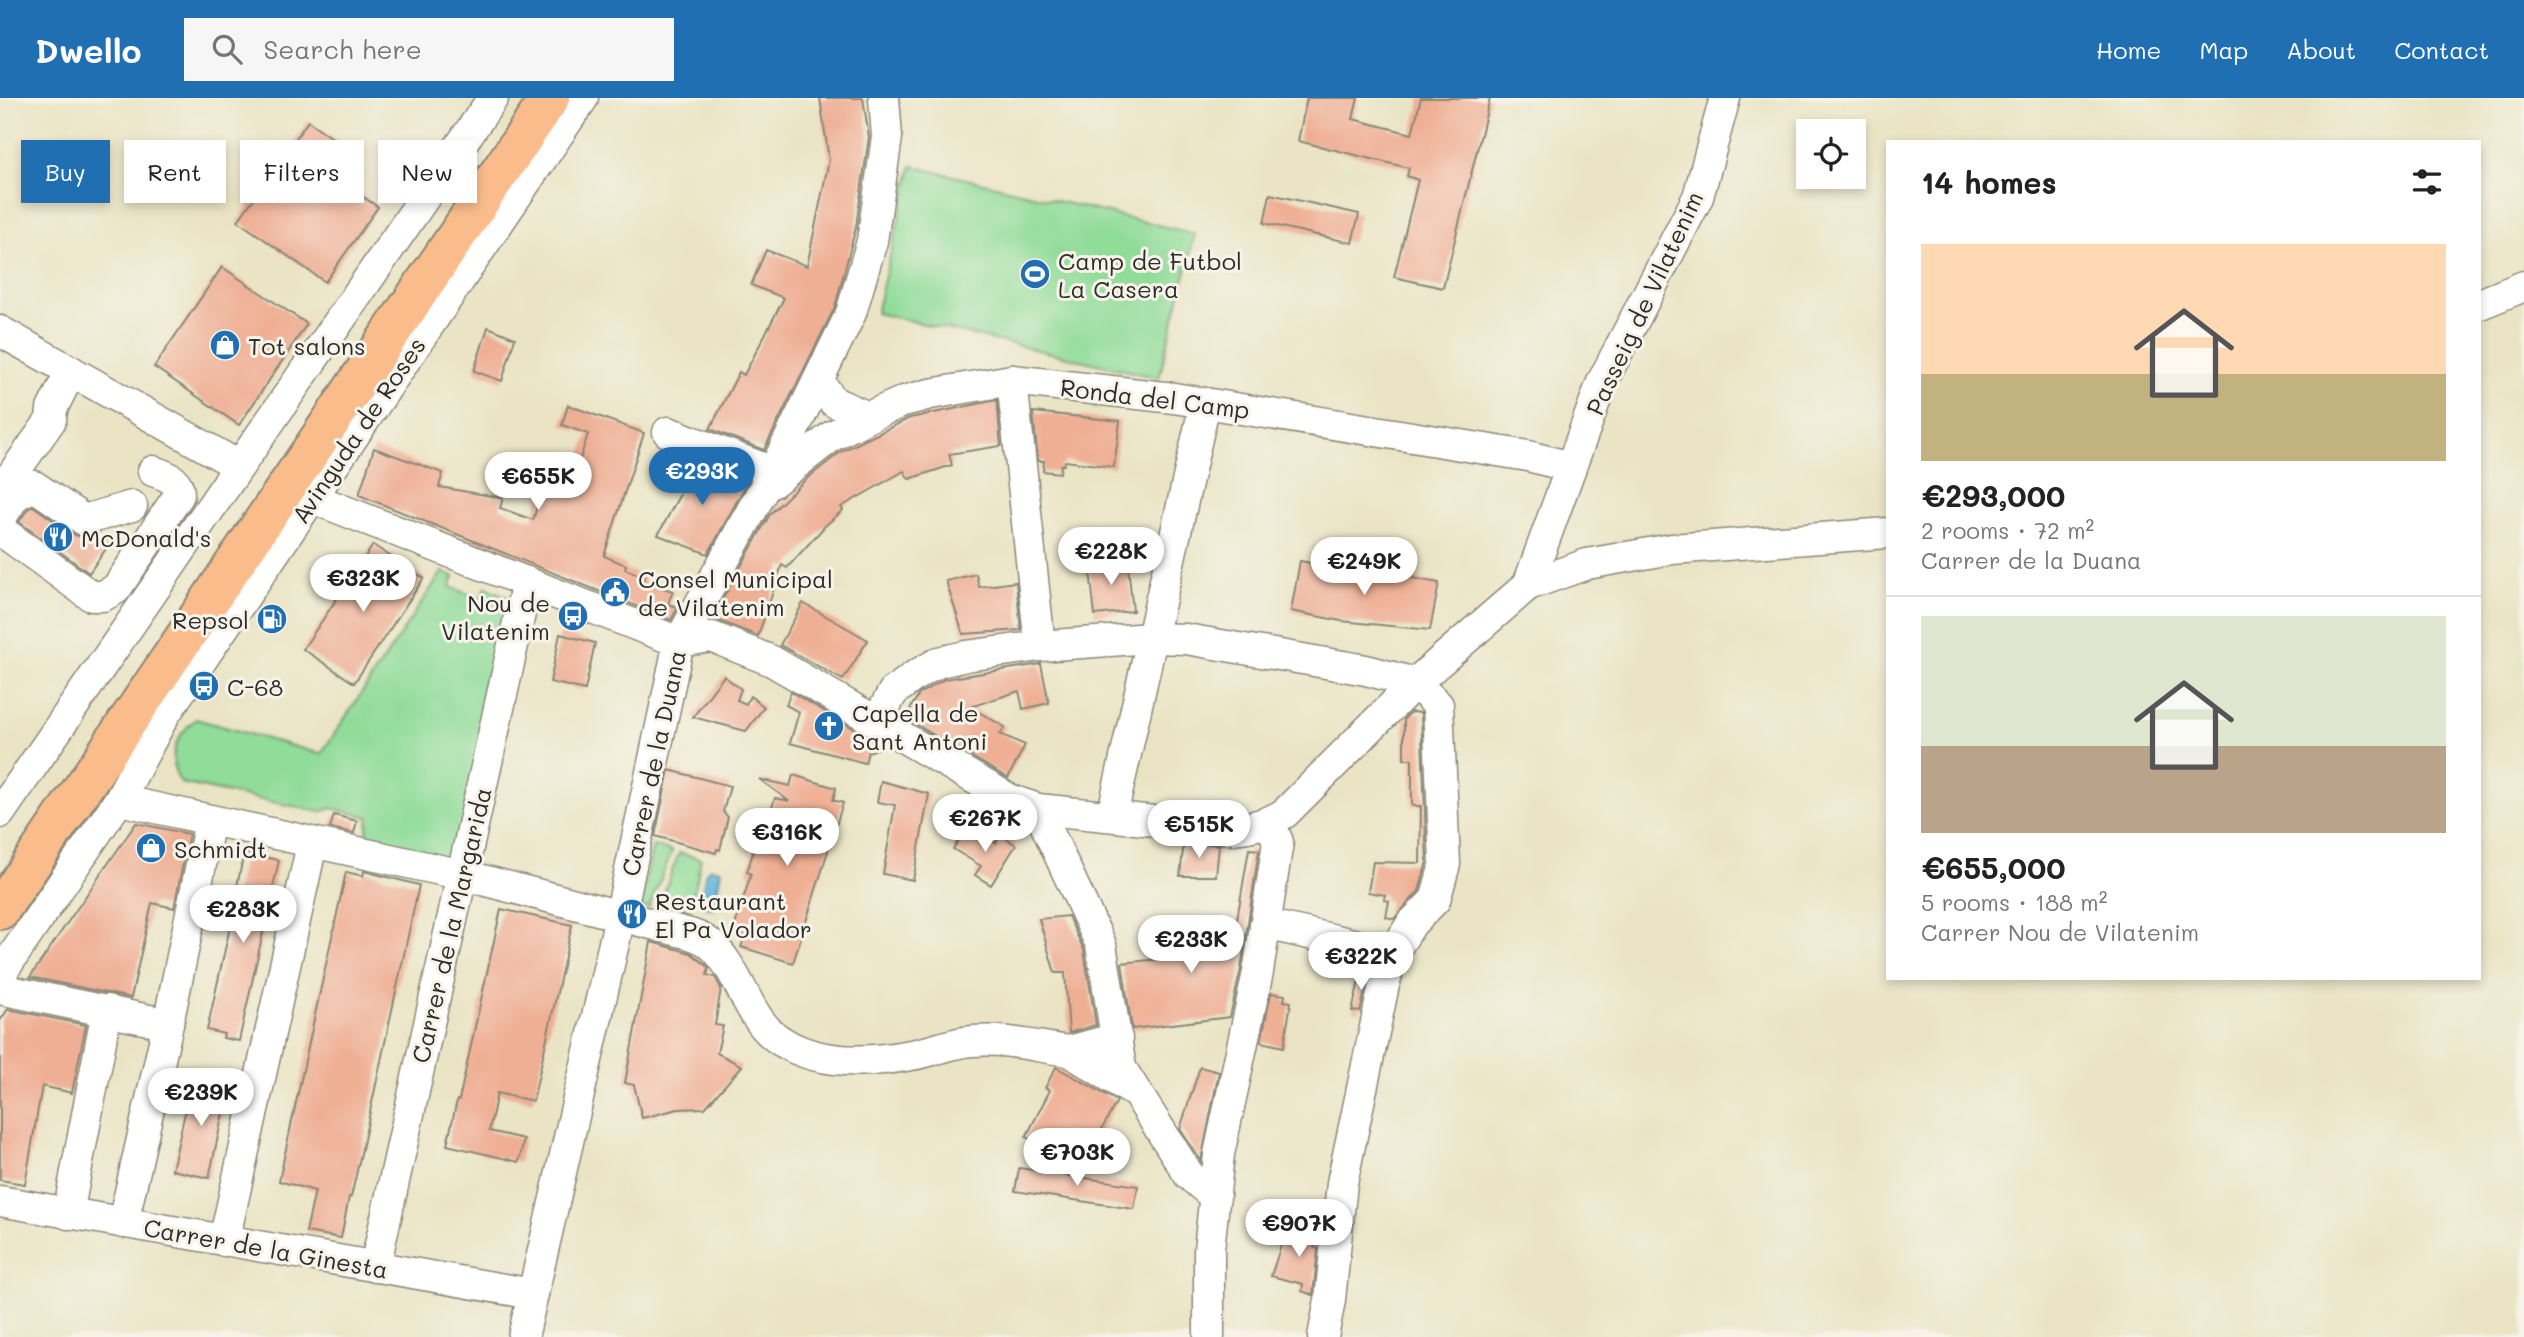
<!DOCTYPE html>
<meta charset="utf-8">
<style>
body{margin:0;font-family:Mali,sans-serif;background:#f6f6f6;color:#222;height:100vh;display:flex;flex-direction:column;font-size:26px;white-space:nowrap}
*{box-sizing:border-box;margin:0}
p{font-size:23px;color:#767676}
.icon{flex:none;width:38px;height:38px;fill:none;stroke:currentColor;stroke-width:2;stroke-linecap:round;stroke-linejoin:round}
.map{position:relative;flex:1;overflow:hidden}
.details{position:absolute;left:1886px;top:42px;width:595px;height:840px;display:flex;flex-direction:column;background:#fff;border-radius:0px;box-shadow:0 4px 10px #0003}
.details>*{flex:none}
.banner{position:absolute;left:21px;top:42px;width:665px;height:63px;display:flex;gap:14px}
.tools{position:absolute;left:1796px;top:21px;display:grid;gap:14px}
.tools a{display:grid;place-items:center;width:70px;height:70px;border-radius:0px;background:#fff;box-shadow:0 4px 10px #0003;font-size:35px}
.price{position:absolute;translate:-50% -60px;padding:0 16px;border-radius:24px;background:#fff;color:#222;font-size:23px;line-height:46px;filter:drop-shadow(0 2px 4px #0008)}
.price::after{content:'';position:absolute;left:50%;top:42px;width:21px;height:16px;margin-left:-10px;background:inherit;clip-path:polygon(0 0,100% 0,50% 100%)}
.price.active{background:#1f6fb2;color:#fff}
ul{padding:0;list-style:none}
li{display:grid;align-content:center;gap:14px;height:371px;padding:0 35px}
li+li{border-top:2px solid #e0e0e0}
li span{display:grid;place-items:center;height:217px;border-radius:0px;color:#555}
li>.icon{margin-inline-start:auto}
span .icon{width:126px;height:126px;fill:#fffc;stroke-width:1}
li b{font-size:30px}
h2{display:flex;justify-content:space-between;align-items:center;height:84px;padding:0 35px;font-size:30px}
.tag{padding:0 24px;border-radius:0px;background:#fff;box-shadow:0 4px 10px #0003;font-size:24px;line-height:63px}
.tag.active{background:#1f6fb2;color:#fff}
header{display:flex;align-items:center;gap:42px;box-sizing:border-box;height:98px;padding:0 35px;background:#1f6fb2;color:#fff}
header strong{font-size:33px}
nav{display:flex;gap:38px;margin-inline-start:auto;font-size:24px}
.search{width:490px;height:63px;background:#f6f6f6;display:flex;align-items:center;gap:18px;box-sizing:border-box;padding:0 24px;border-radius:0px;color:#767676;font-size:26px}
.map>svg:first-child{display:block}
.green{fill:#90dc99;stroke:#5e8462;stroke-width:2}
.water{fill:#5eb7db;stroke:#447183;stroke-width:2}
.building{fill:#efaf94}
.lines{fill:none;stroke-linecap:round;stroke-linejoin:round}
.minor-casing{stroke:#8a8878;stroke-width:33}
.highway-casing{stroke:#8a8878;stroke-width:42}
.minor{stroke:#fff;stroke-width:30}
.highway{stroke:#fabc8b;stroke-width:38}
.labels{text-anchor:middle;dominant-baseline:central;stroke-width:6;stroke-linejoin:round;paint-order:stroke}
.poi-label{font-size:24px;fill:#2b2b2b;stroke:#f7f3e8;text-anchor:start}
.street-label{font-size:24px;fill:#2b2b2b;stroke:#f7f3e8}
</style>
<header>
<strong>Dwello</strong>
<div class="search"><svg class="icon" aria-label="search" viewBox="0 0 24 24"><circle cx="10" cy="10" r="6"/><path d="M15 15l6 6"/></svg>Search here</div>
<nav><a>Home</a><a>Map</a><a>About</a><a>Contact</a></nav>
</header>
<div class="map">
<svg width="2524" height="1239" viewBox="0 0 2524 1239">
<rect width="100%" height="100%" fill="#f7f3e8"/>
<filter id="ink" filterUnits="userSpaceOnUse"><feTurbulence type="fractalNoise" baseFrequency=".0143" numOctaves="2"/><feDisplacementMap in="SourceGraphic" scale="14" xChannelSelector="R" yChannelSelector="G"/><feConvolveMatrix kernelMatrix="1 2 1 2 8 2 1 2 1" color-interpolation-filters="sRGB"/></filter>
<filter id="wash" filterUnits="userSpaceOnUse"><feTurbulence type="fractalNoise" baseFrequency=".00686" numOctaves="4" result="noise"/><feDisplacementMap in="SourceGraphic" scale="28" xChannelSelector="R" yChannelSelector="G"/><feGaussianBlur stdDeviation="1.57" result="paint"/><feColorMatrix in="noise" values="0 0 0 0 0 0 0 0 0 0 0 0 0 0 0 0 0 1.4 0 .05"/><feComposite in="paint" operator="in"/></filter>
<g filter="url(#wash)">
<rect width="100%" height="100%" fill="#eae4c5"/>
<g class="green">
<polygon points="912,68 1195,136 1159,280 876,215"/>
<path d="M442,474L454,478L450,489L481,501L486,489L516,503L456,764L366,742L369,719L331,710L321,714L181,685C166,662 174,638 196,621L321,656Z"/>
<polygon points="653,748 672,753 649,810 640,809"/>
<polygon points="679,755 701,761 689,818 657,812"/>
</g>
<polygon class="water" points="710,770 721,772 714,811 703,808 700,803 706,774"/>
<g id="blocks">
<g class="building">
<polygon points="820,0 863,0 869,39 856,129 835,209 764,352 710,331 739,274 744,277 784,200 751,187 766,152 807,168 829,62"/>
<polygon points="1307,0 1358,0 1353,21 1412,36 1421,0 1490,0 1443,190 1394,179 1418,82 1407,78 1409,70 1298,43"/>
<polygon points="308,23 354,55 336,80 378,109 325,184 238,123"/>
<polygon points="1270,96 1359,116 1352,145 1264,125"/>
<polygon points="222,169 307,226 239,327 154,269"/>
<polygon points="488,229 515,240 502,283 474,273"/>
<polygon points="997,302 1001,348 949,356 952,367 909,381 904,373 841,409 843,412 825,428 787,470 782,467 758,538 719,523 715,515 770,416 805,382 842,353 910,320"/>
<polygon points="568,307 644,335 604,458 626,467 625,471 645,479 643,484 673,493 668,506 678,509 671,522 359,397 374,350 443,375 439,389 503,400 500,410 533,422 544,387 569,395 588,336 562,327"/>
<polygon points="1033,314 1120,323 1114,369 1065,363 1064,367 1061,367 1060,375 1043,373 1044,363 1038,363"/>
<polygon points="679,357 748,383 708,456 658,437 694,370 677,364"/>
<polygon points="33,408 75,437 82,439 92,438 108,448 89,475 19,424 28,411"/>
<polygon points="373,447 424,480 354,585 303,551"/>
<polygon points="1127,460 1133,513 1095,517 1089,464"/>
<polygon points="1300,463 1401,481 1401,478 1439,485 1430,532 1341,523 1291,513"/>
<polygon points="976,476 979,489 1016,484 1021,532 963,536 946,483"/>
<polygon points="803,505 868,542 843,582 780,547"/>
<polygon points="560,536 595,545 585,592 550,584"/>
<polygon points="1041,566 1049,605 1023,611 1019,593 970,609 1005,629 1000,636 1025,647 1008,680 905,620 919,596 945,581"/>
<polygon points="724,578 741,591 737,602 746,606 750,598 764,609 746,633 693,619"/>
<polygon points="791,594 880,646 877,651 868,654 865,665 790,645 799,614 786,607"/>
<polygon points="1411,614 1421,615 1427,764 1419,793 1394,821 1386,819 1389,803 1384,802 1385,797 1368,794 1373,764 1420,765 1421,708 1412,708 1412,661 1404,661 1404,621"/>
<polygon points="669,672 730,688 723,714 728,719 720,752 717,751 716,755 655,738"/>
<polygon points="793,677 836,690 833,702 843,705 793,865 741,849 745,838 733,834 751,776 747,774 760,732 764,734 775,700 789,703 759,681 790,688"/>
<polygon points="881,683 929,696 913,782 883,776 895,707 877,704"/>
<polygon points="334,717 357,723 354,735 330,730"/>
<polygon points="136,725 189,736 174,810 152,805 131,900 30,879"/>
<polygon points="965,732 976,738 978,733 996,745 1001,737 1016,747 991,787 975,777 981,768 953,751"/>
<polygon points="1184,744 1219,747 1216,778 1180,778"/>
<polygon points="1249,751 1259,752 1241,871 1230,919 1132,931 1122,865 1159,861 1158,850 1213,852 1215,843 1233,845"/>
<polygon points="244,755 279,762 239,943 223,940 224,936 207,932 236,802 234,802"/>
<polygon points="364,773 419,787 362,1051 351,1099 349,1099 341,1140 306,1134 315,1093 279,1083 346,774 363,778"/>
<polygon points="501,811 572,827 533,1003 497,995 489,1033 524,1041 519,1064 447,1047 457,1002 459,1002"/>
<polygon points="1068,818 1084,852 1096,927 1069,935 1065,875 1055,875 1039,821"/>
<polygon points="651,844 691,855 706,867 709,870 707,877 715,879 721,890 715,927 723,928 717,955 742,968 705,1010 678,1011 642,1020 634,987 625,985"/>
<polygon points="1361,874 1369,876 1360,914 1352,913"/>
<polygon points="1271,895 1285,897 1284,903 1291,904 1284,949 1261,944"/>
<polygon points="8,911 86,927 72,995 42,988 25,1086 0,1082 0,923"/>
<polygon points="1056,969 1117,1003 1095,1044 1087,1040 1075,1064 1026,1039 1050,992 1045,990"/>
<polygon points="1200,969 1219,974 1201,1063 1180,1031"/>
<polygon points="193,979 229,987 209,1080 172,1072"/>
<polygon points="1019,1070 1138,1088 1134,1111 1015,1093"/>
<polygon points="1299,1125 1320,1132 1314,1149 1318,1151 1313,1197 1302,1193 1303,1186 1271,1178 1283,1141 1292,1144"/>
</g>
</g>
</g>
<g filter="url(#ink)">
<use href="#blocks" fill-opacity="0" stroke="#8a8878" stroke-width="2"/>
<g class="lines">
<g class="minor-casing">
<g id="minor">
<polyline points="2480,206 2524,188"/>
<polyline points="0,233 239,368"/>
<polyline points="1012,282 1040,548"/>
<polyline points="819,284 834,304 868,319"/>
<polyline points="668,334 773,374"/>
<polyline points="772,385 832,338 868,319 904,303 930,296 1012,282 1174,300 1528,358 1571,369"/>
<polyline points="0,394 51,322 52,311 71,273"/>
<path d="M312,400L679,544L712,539L772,563L1011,702L1038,711L1232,731C1252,729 1268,726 1285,715L1415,585L1528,487L1587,466L1672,451L1888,435"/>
<polyline points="0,421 16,397 34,388 84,422 132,408"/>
<path d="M0,432L91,498H103L116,491L179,397C179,381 167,378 153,373"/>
<polyline points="1528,487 1602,284 1698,99 1725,0"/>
<polyline points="877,624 893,594 916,577 939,564 966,558 1040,548 1151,540 1186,541 1366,572 1415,585 1438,607 1445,766 1435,802 1412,825 1393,855 1384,887 1342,1085 1330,1202 1323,1239"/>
<path d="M119,702L463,777L690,836C696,838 704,841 709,845C741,871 746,922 781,943C818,967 869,965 911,957C932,954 952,944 973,943C1005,940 1037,949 1069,953"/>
<polyline points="1038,711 1101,847 1121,970 1189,1077 1215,1099"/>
<polyline points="0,715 493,0"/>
<polyline points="1112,718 1205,305"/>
<polyline points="1265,826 1393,855"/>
<polyline points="0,877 119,702 165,616 583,0"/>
<polyline points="0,891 168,926"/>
<polyline points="1117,940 1069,953 1133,993"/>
<polyline points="0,1103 533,1196"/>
<polyline points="68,1116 107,912"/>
<polyline points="123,1125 168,926 210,723"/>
<polyline points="224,1143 312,746"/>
<polyline points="375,1169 527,484"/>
<polyline points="523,1239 620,819 679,544 773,374 851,215 872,143 887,39 884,0"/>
<polyline points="1209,1239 1209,1152 1219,1056 1258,874 1278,744 1270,724"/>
</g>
</g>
<g class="highway-casing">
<polyline id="highway" points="0,812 550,0"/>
</g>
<use href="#minor" class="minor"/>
<use href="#highway" class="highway"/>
</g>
</g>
<defs>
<g id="stadium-disc" transform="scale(1.575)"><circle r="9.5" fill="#1f6fb2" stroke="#f7f3e8"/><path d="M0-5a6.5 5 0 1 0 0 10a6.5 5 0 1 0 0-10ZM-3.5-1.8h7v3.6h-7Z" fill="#fff"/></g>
<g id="shop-disc" transform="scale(1.575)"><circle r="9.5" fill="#1f6fb2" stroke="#f7f3e8"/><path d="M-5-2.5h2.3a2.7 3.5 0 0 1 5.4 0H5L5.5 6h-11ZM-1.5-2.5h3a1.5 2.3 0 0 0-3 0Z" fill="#fff"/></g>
<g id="restaurant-disc" transform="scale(1.575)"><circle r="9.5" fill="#1f6fb2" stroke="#f7f3e8"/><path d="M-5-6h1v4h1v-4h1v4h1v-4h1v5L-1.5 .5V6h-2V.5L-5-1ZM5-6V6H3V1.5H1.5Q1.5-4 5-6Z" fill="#fff"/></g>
<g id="civic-disc" transform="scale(1.575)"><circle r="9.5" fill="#1f6fb2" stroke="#f7f3e8"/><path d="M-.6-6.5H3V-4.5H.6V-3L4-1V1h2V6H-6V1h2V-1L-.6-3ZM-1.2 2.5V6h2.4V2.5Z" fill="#fff"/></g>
<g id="bus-disc" transform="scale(1.575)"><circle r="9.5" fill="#1f6fb2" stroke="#f7f3e8"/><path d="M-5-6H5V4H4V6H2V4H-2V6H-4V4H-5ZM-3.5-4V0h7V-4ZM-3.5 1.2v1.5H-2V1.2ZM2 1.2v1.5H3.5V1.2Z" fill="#fff"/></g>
<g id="fuel-disc" transform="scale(1.575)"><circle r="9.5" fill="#1f6fb2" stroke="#f7f3e8"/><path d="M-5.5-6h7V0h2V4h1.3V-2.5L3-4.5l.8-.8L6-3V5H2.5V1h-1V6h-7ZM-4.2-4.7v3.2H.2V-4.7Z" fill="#fff"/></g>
<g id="church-disc" transform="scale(1.575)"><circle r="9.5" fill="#1f6fb2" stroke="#f7f3e8"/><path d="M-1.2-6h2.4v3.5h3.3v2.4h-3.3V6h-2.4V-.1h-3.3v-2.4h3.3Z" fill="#fff"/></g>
</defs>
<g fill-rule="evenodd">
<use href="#stadium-disc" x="1035" y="176"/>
<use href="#shop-disc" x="225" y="247"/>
<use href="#restaurant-disc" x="58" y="439"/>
<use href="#civic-disc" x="615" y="494"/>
<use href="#bus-disc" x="573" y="518"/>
<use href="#fuel-disc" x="272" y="521"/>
<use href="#bus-disc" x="204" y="588"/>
<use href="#church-disc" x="829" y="628"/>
<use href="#shop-disc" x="151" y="750"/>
<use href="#restaurant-disc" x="632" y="816"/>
</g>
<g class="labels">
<g class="poi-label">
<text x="1058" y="162">Camp de Futbol<tspan x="1058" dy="28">La Casera</tspan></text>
<text x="248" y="247">Tot salons</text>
<text x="81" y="439">McDonald's</text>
<text x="638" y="480">Consel Municipal<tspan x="638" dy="28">de Vilatenim</tspan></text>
<text x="550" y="504" text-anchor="end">Nou de<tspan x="550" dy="28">Vilatenim</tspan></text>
<text x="249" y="521" text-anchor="end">Repsol</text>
<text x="227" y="588">C-68</text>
<text x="852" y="614">Capella de<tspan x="852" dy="28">Sant Antoni</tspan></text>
<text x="174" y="750">Schmidt</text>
<text x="655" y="802">Restaurant<tspan x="655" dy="28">El Pa Volador</tspan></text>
</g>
<g class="street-label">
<text transform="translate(1644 205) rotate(-65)">Passeig de Vilatenim</text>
<text transform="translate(1155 300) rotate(7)">Ronda del Camp</text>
<text transform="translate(358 332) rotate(-56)">Avinguda de Roses</text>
<text transform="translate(653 665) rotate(-78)">Carrer de la Duana</text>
<text transform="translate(451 827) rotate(-77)">Carrer de la Margarida</text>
<text transform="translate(266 1150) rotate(10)">Carrer de la Ginesta</text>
</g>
</g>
</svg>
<div class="tools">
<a><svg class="icon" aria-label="locate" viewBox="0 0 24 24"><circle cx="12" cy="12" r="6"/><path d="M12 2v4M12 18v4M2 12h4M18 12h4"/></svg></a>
</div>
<b class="price active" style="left:702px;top:409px">€293K</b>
<b class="price" style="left:538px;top:414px">€655K</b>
<b class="price" style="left:1111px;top:489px">€228K</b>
<b class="price" style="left:1364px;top:499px">€249K</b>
<b class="price" style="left:363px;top:516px">€323K</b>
<b class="price" style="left:985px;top:756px">€267K</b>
<b class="price" style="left:1199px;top:762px">€515K</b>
<b class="price" style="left:787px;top:770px">€316K</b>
<b class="price" style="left:243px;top:847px">€283K</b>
<b class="price" style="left:1191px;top:877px">€233K</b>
<b class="price" style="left:1361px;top:894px">€322K</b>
<b class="price" style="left:201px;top:1030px">€239K</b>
<b class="price" style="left:1077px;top:1090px">€703K</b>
<b class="price" style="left:1299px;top:1161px">€907K</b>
<div class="banner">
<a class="tag active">Buy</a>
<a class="tag">Rent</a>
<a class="tag">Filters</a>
<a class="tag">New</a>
</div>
<section class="details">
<h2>14 homes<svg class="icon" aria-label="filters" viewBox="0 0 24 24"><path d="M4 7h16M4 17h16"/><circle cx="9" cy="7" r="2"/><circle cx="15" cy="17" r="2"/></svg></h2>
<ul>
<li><span style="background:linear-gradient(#ffd9b3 60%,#c2b280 0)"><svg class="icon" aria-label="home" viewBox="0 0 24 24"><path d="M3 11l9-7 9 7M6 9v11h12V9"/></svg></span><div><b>€293,000</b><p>2 rooms · 72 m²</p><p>Carrer de la Duana</p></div></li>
<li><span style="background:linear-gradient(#dfe7d0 60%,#b9a48a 0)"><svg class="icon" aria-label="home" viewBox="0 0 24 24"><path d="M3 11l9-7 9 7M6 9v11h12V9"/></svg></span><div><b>€655,000</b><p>5 rooms · 188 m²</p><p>Carrer Nou de Vilatenim</p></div></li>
</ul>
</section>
</div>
